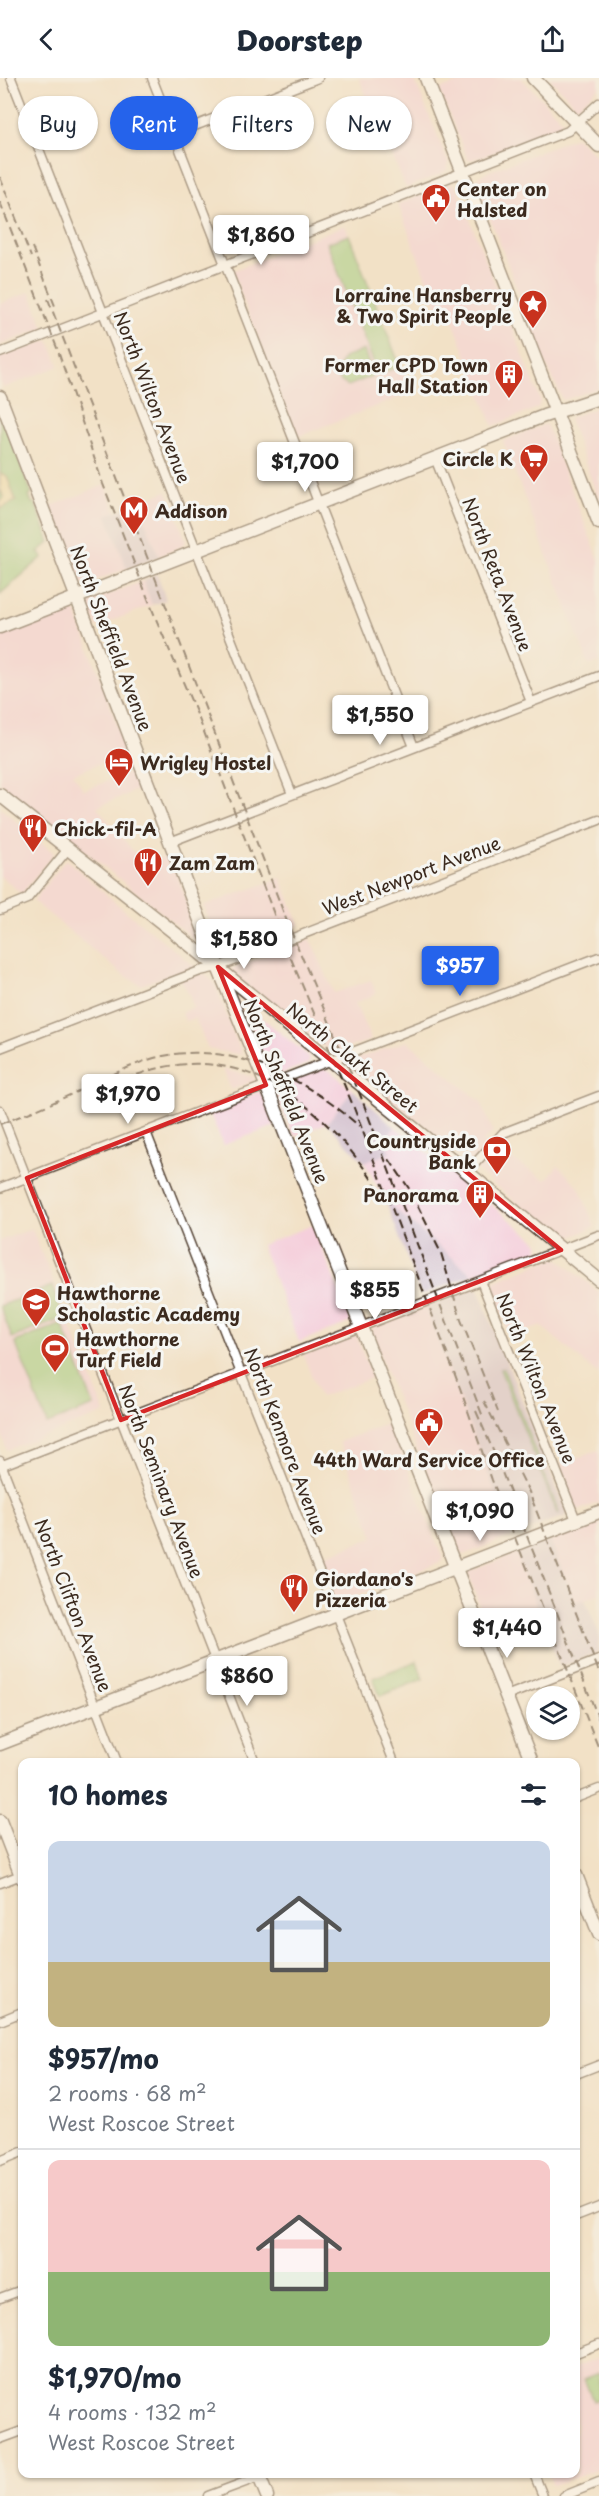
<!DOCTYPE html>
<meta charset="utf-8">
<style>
body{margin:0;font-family:"Playpen Sans",sans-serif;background:#f2f2f3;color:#1f2937;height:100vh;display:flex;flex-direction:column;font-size:22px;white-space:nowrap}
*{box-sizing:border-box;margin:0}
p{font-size:20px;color:#747a83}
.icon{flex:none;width:33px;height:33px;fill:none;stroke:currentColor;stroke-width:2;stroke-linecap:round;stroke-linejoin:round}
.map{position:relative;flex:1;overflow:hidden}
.details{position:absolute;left:18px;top:1680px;width:562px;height:720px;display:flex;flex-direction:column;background:#fff;border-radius:12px;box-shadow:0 2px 4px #0004}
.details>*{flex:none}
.top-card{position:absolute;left:18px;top:18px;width:564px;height:54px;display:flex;gap:12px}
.controls{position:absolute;left:526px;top:1608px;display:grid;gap:12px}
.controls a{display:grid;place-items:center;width:54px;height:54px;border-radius:50%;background:#fff;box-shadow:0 2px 4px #0004;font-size:30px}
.price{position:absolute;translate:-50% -51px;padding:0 14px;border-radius:6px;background:#fff;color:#222;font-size:20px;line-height:39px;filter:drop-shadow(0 2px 3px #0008)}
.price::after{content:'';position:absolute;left:50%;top:36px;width:18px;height:14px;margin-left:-9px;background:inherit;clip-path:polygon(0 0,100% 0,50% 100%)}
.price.on{background:#2563eb;color:#fff}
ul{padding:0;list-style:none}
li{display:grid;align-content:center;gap:12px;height:318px;padding:0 30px}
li+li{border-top:2px solid #e0e1e3}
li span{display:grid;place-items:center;height:186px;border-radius:12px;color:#555}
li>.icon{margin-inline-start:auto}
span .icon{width:108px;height:108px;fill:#fffc;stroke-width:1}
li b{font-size:26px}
h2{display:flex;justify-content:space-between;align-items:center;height:72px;padding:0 30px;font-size:26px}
.tag{padding:0 21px;border-radius:27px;background:#fff;box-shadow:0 2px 4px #0004;font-size:21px;line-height:54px}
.tag.on{background:#2563eb;color:#fff}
header{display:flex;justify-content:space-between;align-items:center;height:78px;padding:0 30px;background:#fff;font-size:27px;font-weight:800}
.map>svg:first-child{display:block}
.built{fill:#f5cfdb}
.industrial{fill:#d1bdcc}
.green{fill:#97c979;stroke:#697a4c;stroke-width:1.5}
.sand{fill:#eeda9e;stroke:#94825e;stroke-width:1.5}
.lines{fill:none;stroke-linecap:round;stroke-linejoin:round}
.street-casing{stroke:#564537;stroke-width:11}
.secondary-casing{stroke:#564537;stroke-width:15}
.street{stroke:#fff;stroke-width:8}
.secondary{stroke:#fff;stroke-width:12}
.rail{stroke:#3b2a1e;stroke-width:2;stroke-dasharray:9 4.5;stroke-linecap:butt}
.marked{fill:none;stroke:#d62828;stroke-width:4.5;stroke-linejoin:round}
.labels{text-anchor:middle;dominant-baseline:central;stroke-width:6;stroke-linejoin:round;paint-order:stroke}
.poi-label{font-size:18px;font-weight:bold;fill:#3b2a1e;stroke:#f6f6f2;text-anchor:start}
.street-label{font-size:18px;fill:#3b2a1e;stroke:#f6f6f2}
</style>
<header><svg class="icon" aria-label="back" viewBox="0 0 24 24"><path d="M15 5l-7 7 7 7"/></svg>Doorstep<svg class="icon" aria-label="share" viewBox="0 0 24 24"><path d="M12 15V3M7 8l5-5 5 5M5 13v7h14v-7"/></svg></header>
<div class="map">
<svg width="599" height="2418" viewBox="0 0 599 2418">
<rect width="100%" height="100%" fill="#f6f6f2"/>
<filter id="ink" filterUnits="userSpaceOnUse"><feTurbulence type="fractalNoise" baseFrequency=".0167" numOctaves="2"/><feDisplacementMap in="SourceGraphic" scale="12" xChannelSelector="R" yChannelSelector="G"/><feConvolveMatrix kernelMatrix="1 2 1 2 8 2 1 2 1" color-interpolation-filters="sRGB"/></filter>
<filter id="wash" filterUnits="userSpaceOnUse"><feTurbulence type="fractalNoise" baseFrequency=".008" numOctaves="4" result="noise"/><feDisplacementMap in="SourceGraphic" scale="24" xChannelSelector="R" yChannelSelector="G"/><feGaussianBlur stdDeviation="1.35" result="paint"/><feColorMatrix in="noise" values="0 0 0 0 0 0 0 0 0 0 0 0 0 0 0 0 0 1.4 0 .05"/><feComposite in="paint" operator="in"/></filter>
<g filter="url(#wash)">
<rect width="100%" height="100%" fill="#f2e1c6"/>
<g class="built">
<polygon points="359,0 414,0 448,84 448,91 441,96 406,110"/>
<polygon points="470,0 521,0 564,44 560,49 485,78 468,82 439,12"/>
<polygon points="549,0 599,0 599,9 577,29"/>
<polygon points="576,59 599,80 599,310 563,322 531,255 532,249 475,102 485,95"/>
<polygon points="447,106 454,106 457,109 541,323 538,330 493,348 452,240 442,243 398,126"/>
<polygon points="345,147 411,315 296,359 232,193"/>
<polygon points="30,214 44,250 0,267 0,226"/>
<polygon points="49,262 59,288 3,310 0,303 0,279"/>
<polygon points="599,329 599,423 569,340"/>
<polygon points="546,346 599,482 599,584 589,587 503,363"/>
<polygon points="105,407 116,434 107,438 127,491 88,505 81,505 77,501 49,429"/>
<polygon points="167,413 186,463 182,468 159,479 138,425"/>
<polygon points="143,503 152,527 97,549 89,529 91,523"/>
<polygon points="69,531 76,534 127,674 73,696 84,712 135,693 141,710 97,729 142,784 145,786 169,777 200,858 195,862 0,705 0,558"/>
<polygon points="0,730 54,775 22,816 0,798"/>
<polygon points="66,781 123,831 214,904 242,977 208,971 195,940 185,943 182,934 193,930 190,918 177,894 141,907 121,895 33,823"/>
<polygon points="281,800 300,847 222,878 204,828"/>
<polygon points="310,860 334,915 371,902 376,916 355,925 371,962 332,975 232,897 232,890"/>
<polygon points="253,932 307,977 310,983 307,986 272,999 247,937"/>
<polygon points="407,963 481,1024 493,1054 483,1064 546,1102 558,1087 579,1109 595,1149 564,1162 346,989 347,984"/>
<polygon points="322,990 330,993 353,1012 327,1045 294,1058 274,1011 276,1008"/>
<polygon points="223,991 257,1000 257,1002 231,1012"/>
<polygon points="259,1014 263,1017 275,1048 223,1067 209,1033"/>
<polygon points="395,1049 539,1165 539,1172 473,1197 412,1146 386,1123 364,1084 389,1075 384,1061"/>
<polygon points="313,1147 351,1244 299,1264 261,1167"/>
<polygon points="32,1151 105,1335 7,1372 0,1352 0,1163"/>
<polygon points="553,1180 557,1180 599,1214 599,1297 541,1248 510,1259 491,1205"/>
<polygon points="425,1229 512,1458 463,1477 453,1464 371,1255 373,1249"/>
<polygon points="356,1256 372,1300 320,1319 303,1277"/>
<polygon points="390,1345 443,1481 442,1484 336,1526 319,1480 374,1459 339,1364"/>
<polygon points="599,1372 599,1425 578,1432 574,1426 560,1386"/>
<polygon points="599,1443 599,1516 489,1558 468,1494 562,1457 563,1454 574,1450 578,1451"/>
<polygon points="599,2280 599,2391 553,2408 548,2396 576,2396 576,2289"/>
</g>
<g class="industrial">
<polygon points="138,425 159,479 127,491 107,437"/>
<polygon points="157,495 166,522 152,527 143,503"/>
<polygon points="353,1012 395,1049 385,1061 390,1075 364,1084 327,1045"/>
<polygon points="386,1123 412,1146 473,1197 421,1217"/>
<polygon points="474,1210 478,1211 562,1424 568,1433 566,1439 554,1442 512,1458 425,1229"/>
<polygon points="550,1462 575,1524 585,1521 599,1556 599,1574 560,1589 516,1475"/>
</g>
<g class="green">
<polygon points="349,157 400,288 378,296 327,165"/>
<polygon points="364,272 373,298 348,308 340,303 337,294 343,280"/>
<polygon points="0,333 32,416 29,418 32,425 35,425 50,464 38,474 43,479 0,516"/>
<polygon points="52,1208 64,1240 12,1260 0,1228"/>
<polygon points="62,1246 94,1328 47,1346 15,1264"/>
<polygon points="503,1290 559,1435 557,1435 500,1291"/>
<polygon points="417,1583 423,1601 380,1618 373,1600"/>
<polygon points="599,2295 599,2321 593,2323 584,2301"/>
</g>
<polygon class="sand" points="0,395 7,398 16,423 0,431 0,424 4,420 0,410"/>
</g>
<g filter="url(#ink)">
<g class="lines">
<g class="street-casing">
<g id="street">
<polyline points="11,0 292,716"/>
<polyline points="152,0 414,669"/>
<polyline points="174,56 318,0"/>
<polyline points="0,275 568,53 599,25"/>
<polyline points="435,380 531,624"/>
<polyline points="170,764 599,598"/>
<polyline points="0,832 27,821 68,771"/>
<polyline points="0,970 200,893 218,889 599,742"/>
<polyline points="0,1032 255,1684"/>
<polyline points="146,1054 394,1684"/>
<polyline points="467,1094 503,1055 599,1018"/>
<polyline points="0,1110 599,879"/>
<polyline points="481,1203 576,1442"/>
<polyline points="0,1383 117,1684"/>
<polyline points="0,1388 599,1157"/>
<polyline points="506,1618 599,1582"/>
<polyline points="576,1720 599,1711"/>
<polyline points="0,1805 21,1797"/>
<polyline points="0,1943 22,1934"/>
<polyline points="576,1996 599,1987"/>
<polyline points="0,2083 22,2074"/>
<polyline points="576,2138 599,2129"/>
<polyline points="0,2220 22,2212"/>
<polyline points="576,2275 599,2266"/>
<polyline points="0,2361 22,2353"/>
<polyline points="534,2396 543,2418"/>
<polyline points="208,2418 267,2396"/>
<polyline points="564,2418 599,2404"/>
</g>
</g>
<g class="secondary-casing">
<g id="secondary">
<polyline points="426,0 599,445"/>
<polyline points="533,0 599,68"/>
<polyline points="0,319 218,889 266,1007 532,1684"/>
<polyline points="0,549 544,338 599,320"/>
<polyline points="0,717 195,871 599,1202"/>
<polyline points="0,1666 599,1434"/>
<polyline points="0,1743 22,1800"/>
<polyline points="576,1797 599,1856"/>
<polyline points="258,2396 267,2418"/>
</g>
</g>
<use href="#street" class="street"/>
<use href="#secondary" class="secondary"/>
<g class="rail">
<polyline points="0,99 31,179"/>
<polyline points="0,124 57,270 103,406 156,541 199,641 292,883 354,1030 460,1310 492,1402 599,1671"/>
<polyline points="32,169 55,228"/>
<polyline points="48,221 288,846 361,1019 483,1339"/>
<path d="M87,1017C116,1006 146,990 177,987C266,976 338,1045 381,1116"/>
<path d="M0,1046C26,1036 51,1026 76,1014C101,1003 125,989 151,981C226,959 304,999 359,1048"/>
<polyline points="389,1081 410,1112 441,1175 461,1242 498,1334"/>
<polyline points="484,1323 529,1414 599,1594"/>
<polyline points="476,1333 498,1384 599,1642"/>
</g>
</g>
</g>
<path d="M0 0H599V2418H0ZM218,889L561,1172L121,1342L27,1100L266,1007Z" fill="#f2e1c6" fill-opacity=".55" fill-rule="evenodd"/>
<path class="marked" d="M218,889L561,1172L121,1342L27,1100L266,1007Z"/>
<defs>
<g id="civic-pin" transform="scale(1.5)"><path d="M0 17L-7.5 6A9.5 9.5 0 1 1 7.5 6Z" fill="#c8321e" stroke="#f6f6f2"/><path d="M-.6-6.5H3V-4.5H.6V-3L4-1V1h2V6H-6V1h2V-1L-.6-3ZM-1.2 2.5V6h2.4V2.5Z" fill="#fff"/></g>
<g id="sight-pin" transform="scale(1.5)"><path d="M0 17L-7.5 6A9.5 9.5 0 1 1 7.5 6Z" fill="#c8321e" stroke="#f6f6f2"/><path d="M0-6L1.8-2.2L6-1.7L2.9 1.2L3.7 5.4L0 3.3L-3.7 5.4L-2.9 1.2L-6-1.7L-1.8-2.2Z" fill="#fff"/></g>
<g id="building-pin" transform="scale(1.5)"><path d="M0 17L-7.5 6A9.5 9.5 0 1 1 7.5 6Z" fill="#c8321e" stroke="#f6f6f2"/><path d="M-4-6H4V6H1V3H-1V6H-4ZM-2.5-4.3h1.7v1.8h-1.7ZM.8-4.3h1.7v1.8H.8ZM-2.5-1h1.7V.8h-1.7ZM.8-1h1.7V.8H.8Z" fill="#fff"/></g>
<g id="supermarket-pin" transform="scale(1.5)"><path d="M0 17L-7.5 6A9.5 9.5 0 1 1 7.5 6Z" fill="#c8321e" stroke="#f6f6f2"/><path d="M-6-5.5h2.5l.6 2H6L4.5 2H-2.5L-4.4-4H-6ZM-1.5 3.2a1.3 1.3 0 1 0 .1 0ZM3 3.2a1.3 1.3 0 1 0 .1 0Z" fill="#fff"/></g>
<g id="metro-pin" transform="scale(1.5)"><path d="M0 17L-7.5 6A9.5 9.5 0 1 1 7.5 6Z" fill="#c8321e" stroke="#f6f6f2"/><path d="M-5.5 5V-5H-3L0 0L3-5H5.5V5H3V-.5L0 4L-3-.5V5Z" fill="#fff"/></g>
<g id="hotel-pin" transform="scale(1.5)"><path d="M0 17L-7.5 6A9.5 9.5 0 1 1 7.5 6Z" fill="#c8321e" stroke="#f6f6f2"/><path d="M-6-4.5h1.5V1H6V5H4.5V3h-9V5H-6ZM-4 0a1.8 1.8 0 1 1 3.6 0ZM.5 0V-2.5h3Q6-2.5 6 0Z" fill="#fff"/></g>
<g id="restaurant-pin" transform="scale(1.5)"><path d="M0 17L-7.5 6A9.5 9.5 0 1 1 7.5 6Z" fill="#c8321e" stroke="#f6f6f2"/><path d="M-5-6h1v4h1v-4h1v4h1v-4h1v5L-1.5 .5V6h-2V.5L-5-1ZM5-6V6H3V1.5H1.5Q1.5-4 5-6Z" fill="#fff"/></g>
<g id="bank-pin" transform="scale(1.5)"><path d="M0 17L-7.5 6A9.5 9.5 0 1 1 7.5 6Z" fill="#c8321e" stroke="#f6f6f2"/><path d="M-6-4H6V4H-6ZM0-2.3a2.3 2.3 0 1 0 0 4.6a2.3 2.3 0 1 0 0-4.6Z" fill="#fff"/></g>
<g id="school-pin" transform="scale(1.5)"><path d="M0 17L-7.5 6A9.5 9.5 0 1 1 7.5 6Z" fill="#c8321e" stroke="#f6f6f2"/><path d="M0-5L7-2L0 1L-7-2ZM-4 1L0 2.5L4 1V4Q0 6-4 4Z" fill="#fff"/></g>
<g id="stadium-pin" transform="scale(1.5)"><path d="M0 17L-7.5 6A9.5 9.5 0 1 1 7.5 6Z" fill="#c8321e" stroke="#f6f6f2"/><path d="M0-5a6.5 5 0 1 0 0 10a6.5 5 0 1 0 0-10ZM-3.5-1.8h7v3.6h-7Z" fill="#fff"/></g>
</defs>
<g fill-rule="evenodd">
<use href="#civic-pin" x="436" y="120"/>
<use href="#sight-pin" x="533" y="226"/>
<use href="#building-pin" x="509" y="296"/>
<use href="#supermarket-pin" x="534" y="380"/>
<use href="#metro-pin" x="134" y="432"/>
<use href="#hotel-pin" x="119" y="684"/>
<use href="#restaurant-pin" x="33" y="750"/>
<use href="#restaurant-pin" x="148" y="784"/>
<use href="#bank-pin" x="497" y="1072"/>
<use href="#building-pin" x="480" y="1116"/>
<use href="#school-pin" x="36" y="1224"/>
<use href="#stadium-pin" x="55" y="1270"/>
<use href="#civic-pin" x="429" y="1344"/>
<use href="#restaurant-pin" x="294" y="1510"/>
</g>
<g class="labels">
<g class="poi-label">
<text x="457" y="110">Center on<tspan x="457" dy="21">Halsted</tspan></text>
<text x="512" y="216" text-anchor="end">Lorraine Hansberry<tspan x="512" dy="21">&amp; Two Spirit People</tspan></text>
<text x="488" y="286" text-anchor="end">Former CPD Town<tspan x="488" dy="21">Hall Station</tspan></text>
<text x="513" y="380" text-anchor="end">Circle K</text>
<text x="155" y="432">Addison</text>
<text x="140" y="684">Wrigley Hostel</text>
<text x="54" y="750">Chick-fil-A</text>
<text x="169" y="784">Zam Zam</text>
<text x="476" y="1062" text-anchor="end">Countryside<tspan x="476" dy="21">Bank</tspan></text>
<text x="459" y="1116" text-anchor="end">Panorama</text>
<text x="57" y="1214">Hawthorne<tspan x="57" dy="21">Scholastic Academy</tspan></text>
<text x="76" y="1260">Hawthorne<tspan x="76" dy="21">Turf Field</tspan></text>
<text x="429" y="1381" text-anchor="middle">44th Ward Service Office</text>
<text x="315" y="1500">Giordano's<tspan x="315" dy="21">Pizzeria</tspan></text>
</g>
<g class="street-label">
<text transform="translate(153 319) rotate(69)">North Wilton Avenue</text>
<text transform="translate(498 496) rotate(69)">North Reta Avenue</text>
<text transform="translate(112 560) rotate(69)">North Sheffield Avenue</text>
<text transform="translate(411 797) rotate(-21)">West Newport Avenue</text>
<text transform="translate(353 979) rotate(39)">North Clark Street</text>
<text transform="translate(287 1013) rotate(68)">North Sheffield Avenue</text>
<text transform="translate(537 1300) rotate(68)">North Wilton Avenue</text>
<text transform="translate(286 1363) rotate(69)">North Kenmore Avenue</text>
<text transform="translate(162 1403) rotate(69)">North Seminary Avenue</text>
<text transform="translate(74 1527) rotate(69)">North Clifton Avenue</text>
</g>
</g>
</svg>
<div class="controls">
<a><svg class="icon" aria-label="layers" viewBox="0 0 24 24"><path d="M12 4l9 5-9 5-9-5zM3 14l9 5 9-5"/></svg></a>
</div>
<b class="price" style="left:261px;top:188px">$1,860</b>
<b class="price" style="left:305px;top:415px">$1,700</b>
<b class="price" style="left:380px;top:668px">$1,550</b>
<b class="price" style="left:244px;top:892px">$1,580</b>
<b class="price on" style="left:460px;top:919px">$957</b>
<b class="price" style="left:128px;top:1047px">$1,970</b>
<b class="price" style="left:375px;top:1243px">$855</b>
<b class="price" style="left:480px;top:1464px">$1,090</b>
<b class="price" style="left:507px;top:1581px">$1,440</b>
<b class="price" style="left:247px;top:1629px">$860</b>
<div class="top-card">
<a class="tag">Buy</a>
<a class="tag on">Rent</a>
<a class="tag">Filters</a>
<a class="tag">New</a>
</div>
<section class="details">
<h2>10 homes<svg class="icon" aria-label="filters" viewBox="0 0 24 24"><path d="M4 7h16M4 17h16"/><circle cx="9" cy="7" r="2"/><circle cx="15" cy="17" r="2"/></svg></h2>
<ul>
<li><span style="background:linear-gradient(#c9d6e8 65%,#c2b280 0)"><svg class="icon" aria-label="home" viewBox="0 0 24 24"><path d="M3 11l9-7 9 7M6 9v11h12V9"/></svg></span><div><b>$957/mo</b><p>2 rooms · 68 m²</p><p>West Roscoe Street</p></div></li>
<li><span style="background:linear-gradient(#f6c9c9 60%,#8fb573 0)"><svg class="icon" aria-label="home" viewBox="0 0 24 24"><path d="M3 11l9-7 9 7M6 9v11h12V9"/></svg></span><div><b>$1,970/mo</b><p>4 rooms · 132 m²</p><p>West Roscoe Street</p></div></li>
</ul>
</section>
</div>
